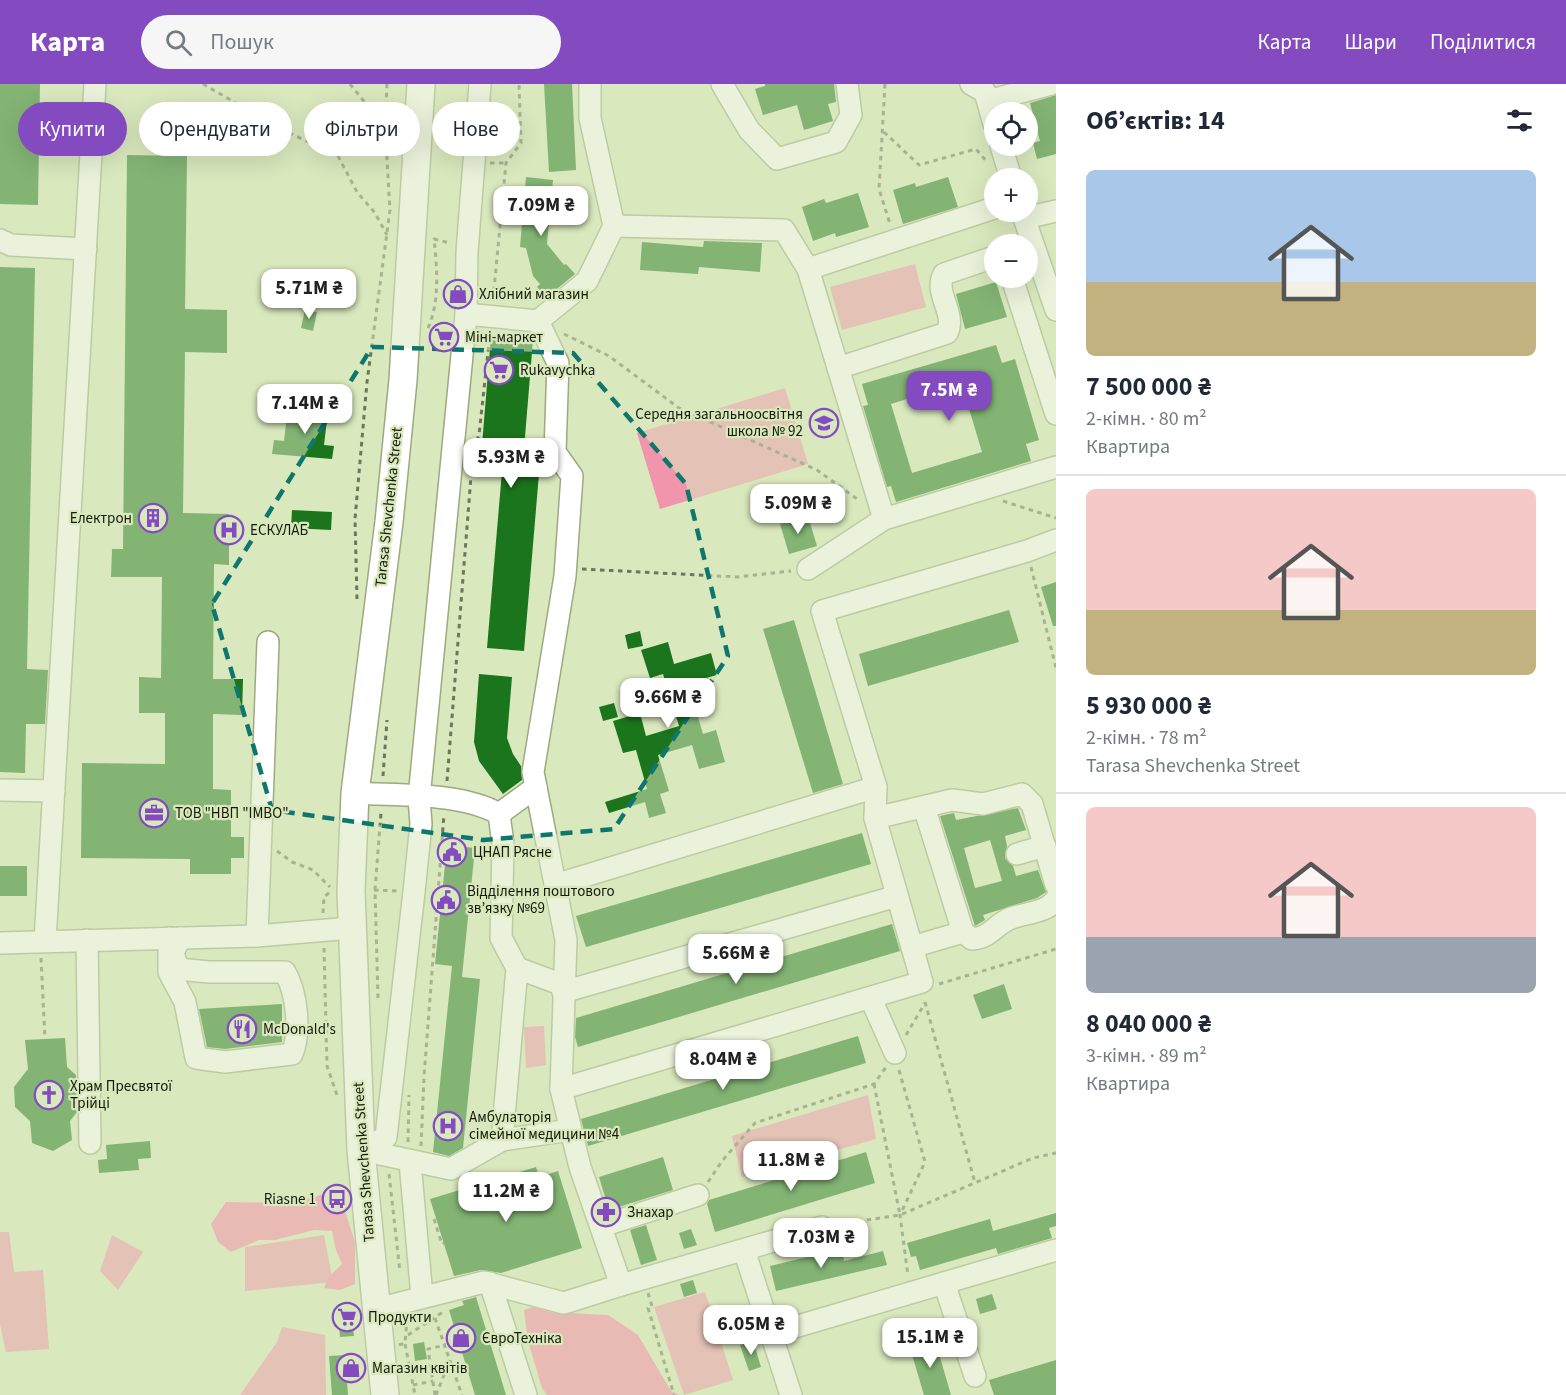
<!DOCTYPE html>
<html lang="uk">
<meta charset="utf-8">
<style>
body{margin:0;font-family:"Source Sans 3",sans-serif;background:#f6f6f7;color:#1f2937;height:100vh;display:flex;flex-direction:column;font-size:22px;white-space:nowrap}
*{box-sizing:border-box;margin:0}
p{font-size:20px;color:#747a83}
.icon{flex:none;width:33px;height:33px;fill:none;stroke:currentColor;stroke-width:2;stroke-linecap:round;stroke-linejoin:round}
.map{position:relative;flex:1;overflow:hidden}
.panel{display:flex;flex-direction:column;background:#fff;width:510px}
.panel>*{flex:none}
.guide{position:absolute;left:18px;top:18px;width:570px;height:54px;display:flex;gap:12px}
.fabs{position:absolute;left:984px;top:18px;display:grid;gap:12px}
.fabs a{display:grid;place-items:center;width:54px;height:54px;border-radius:50%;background:#fff;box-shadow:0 6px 24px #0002;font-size:30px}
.price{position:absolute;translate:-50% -51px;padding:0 14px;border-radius:12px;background:#fff;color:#222;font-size:20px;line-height:39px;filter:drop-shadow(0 2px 3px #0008)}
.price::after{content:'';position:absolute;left:50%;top:36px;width:18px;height:14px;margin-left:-9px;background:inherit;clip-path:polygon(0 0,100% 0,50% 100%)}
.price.active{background:#844bc1;color:#fff}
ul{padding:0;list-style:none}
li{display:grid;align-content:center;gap:12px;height:318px;padding:0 30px}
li+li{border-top:2px solid #e0e1e3}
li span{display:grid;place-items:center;height:186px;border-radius:9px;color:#555}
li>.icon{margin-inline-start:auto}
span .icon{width:108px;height:108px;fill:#fffc;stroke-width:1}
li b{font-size:26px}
h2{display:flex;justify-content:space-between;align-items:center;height:72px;padding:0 30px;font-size:26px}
.tag{padding:0 21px;border-radius:27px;background:#fff;box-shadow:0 6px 24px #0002;font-size:21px;line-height:54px}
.tag.active{background:#844bc1;color:#fff}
header{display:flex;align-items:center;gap:36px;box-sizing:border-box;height:84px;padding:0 30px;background:#844bc1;color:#fff}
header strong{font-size:28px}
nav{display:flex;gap:33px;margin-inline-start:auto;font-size:21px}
.search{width:420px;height:54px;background:#f6f6f7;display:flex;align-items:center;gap:15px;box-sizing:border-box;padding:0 21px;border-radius:33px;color:#747a83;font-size:22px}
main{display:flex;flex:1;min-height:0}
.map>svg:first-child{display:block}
.green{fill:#f195ad}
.forest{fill:#fb84a6}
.building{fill:#1b751c;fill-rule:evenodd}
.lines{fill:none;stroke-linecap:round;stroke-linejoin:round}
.minor-casing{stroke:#9ca981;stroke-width:24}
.major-casing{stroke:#9ca981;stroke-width:30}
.path{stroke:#6d775b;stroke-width:3;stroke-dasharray:4.5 4.5;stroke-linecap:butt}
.minor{stroke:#fff;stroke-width:21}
.major{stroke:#fff;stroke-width:27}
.marked{fill:none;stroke:#0f766e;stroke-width:4.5;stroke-dasharray:12 8;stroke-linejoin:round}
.labels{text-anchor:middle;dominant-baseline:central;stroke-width:4.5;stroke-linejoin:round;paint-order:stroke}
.poi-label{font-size:15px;fill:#151a0a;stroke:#d9e8bd;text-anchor:start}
.street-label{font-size:15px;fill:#151a0a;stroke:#d9e8bd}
</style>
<header>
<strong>Карта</strong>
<div class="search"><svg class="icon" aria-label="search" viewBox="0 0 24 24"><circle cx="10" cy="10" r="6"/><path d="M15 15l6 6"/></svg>Пошук</div>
<nav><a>Карта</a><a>Шари</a><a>Поділитися</a></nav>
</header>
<main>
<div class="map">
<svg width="1056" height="1311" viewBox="0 0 1056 1311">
<rect width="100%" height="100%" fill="#d9e8bd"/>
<g class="green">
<polygon points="915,180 926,223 842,246 830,203"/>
<polygon points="785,304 808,380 660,425 637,349"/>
<polygon points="544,942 546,981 526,984 524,943"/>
<polygon points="868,1011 876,1055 742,1093 732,1052"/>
<polygon points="0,1148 9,1148 14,1188 43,1186 49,1265 6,1268 0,1240"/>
<polygon points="112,1151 143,1168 118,1206 100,1187"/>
<polygon points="324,1151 333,1198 245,1207 245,1163"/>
<polygon points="705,1208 733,1296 684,1311 654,1223"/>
<polygon points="282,1243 325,1251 326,1311 240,1311 277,1258"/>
</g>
<g class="forest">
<polygon points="327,1109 340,1112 355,1158 355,1200 340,1206 324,1204 329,1193 342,1180 336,1166 332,1147 314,1146 275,1156 259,1156 231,1168 218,1158 211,1140 226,1118 293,1119"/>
<polygon points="533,1223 550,1228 608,1231 638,1251 671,1307 679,1311 547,1311 542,1304 528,1257 524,1226"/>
</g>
<g class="building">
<polygon points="0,0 40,0 38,121 0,120"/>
<polygon points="544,0 572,0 576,86 549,88"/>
<polygon points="765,0 834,0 836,18 828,20 833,37 804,46 797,21 763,31 755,5 765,2"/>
<polygon points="1056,11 1056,70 1037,75 1033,59 1040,57 1030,19"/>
<polygon points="127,71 187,72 185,225 227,226 227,269 185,268 183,429 229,430 229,481 214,480 213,595 243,595 242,631 213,630 213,705 231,706 231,753 244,753 244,774 231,774 231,790 190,790 190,775 81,774 82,679 165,680 165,629 139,629 139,593 161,594 162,493 111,493 112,465 123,465"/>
<polygon points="526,93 553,96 547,160 564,181 566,180 575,190 546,214 537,203 540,200 533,192 526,164 520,163"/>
<polygon points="948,93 958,123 903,140 893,106 915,99 916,103"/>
<polygon points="858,109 869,143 836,153 835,149 813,157 802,123 824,115 826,119"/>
<polygon points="704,157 762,159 760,188 699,183 698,190 640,186 642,158 703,163"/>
<polygon points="0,183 35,184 27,585 48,586 45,640 26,640 25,689 0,688"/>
<polygon points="996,198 1007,233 965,245 956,210"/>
<polygon points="305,226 317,228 313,247 301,244"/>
<polygon points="491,252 533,256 523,377 540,378 524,567 487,564 503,375 481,373"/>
<path d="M996,261L1002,279L1015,275L1039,356L1026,360L1031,377L896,418L891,402L887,403L863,322L868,321L862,300ZM961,298L982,368L912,389L891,320Z"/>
<polygon points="288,323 328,327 324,361 334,362 332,375 272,370 274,356 284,357"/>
<polygon points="292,426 332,428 331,446 291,444"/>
<polygon points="808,432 817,462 789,470 780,440"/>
<polygon points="1056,498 1056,542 1053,542 1041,503"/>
<polygon points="1009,526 1019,558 868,602 859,570"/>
<polygon points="794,536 843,700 813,709 763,545"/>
<polygon points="640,547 643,562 628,565 625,551"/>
<polygon points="668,558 674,580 711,569 717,591 688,599 703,650 716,646 725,678 699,685 692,661 658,671 669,707 660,710 666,729 649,734 645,718 609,729 605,718 647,705 636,666 623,669 613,637 640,629 646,652 679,642 663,590 650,594 641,566"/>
<polygon points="479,590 512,593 507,654 513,670 521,682 522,696 503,710 479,677 474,658"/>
<polygon points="614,619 618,633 603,637 599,623"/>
<path d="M1018,724L1026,746L1005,752L1007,762L1005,774L1013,782L1016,792L1038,786L1046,808L1037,814L983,831L985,836L975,842L940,732L954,729L956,736ZM990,756L1002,797L975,804L964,764Z"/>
<polygon points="862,749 871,780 586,863 576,832"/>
<polygon points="447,761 475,764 462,893 480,895 463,1064 449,1072 433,1068 452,882 435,880"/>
<rect x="0" y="782" width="27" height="30"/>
<polygon points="892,840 900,867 578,963 575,953 576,934"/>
<polygon points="1004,900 1012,925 982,935 973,911"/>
<polygon points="282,920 282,958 225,965 207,963 199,925"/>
<polygon points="858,952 866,979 588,1062 581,1035"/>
<polygon points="65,954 67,983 76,991 77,1028 70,1037 72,1056 53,1067 32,1059 30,1037 15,1023 14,1003 28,985 25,956"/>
<polygon points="150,1057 151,1074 138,1075 139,1086 99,1089 98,1076 107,1075 106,1061"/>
<polygon points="866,1068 875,1099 715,1148 707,1120 709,1116"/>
<polygon points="663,1073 673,1106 609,1126 599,1093"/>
<polygon points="536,1083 539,1093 558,1087 582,1164 501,1189 481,1186 454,1192 430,1115"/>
<polygon points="1056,1129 1056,1142 1049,1144 1052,1154 998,1170 996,1164 920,1186 916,1172 911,1173 907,1159 990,1135 993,1147"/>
<polygon points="646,1141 657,1176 641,1181 630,1146"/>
<polygon points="691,1145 697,1161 684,1165 679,1149"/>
<polygon points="883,1167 887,1181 776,1207 770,1182 824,1169 825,1174 843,1170 844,1177"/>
<polygon points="693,1196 697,1209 684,1213 680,1200"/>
<polygon points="992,1210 997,1225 980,1230 976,1215"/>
<polygon points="476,1213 506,1311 475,1311 449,1226 464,1221 462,1217"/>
<polygon points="351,1227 354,1252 340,1253 338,1228"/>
<polygon points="935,1256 951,1311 924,1311 910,1264"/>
<polygon points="753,1257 761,1283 749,1287 740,1261"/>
<polygon points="424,1258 427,1275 415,1277 413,1260"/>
<polygon points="345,1271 348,1311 332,1311 329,1272"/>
<polygon points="1056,1276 1056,1311 994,1311 989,1296"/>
</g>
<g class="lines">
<g class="minor-casing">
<g id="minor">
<polyline points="590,0 590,34 614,142 587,197 538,237 558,279 555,368 572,392 565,492 533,688 566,856 561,1005 580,1083 621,1201 822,1143"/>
<polyline points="722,0 749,46 777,75 836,58 851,31 847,0"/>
<polyline points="971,0 985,8 994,40"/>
<polyline points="988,17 1051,0"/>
<polyline points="1001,62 1011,94"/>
<polyline points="1022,128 1056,226"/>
<polyline points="1025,134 1056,127"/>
<polyline points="614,142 784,146 808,185 994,124"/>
<polyline points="0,156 11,161 86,165"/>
<polyline points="808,185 884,435"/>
<polyline points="1012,194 1056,330"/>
<polyline points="466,230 538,237"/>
<path d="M838,284L947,249C957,229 933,209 944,190L994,173"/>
<polyline points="808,485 884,435 1056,383"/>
<polyline points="0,706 54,707"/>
<path d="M355,709C399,712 461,708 499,730L503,760L501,854L517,884L502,1056"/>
<polyline points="924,723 963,848"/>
<polyline points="499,730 536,703"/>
<polyline points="875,734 952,716 983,720 1022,710 1032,720 1056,801"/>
<polyline points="1017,770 1045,762"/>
<polyline points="555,801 876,703 822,527 1027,467 1056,456"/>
<polyline points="257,852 268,558"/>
<path d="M169,854V888L185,918L196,974L225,978L292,970C301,948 297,909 285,888H209L178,885L173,869L180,854"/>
<polyline points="87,856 90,1059"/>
<polyline points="45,857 95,0"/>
<polyline points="0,859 257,852 351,844"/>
<path d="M912,863L963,848L972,855C990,854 995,841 1009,835C1023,829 1048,829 1056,815"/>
<polyline points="517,884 563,901"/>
<polyline points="563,908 897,812"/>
<polyline points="871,915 895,969"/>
<polyline points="561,1005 922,898 875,734 876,703"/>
<polyline points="361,1066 386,1053 414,808 421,740 419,714 466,230 467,168 480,0"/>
<polyline points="361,1066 451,1085 502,1056 570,1046"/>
<polyline points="410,1078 422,1213"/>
<polyline points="602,1142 698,1111"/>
<polyline points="744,1166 791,1311"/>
<polyline points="490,1199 526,1311"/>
<polyline points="944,1199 975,1292"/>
<polyline points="377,1225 484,1198 564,1219 621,1201"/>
<polyline points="771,1250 1056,1166"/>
</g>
</g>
<g class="major-casing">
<polyline id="major" points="385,1311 361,1066 351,807 355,709 389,438 403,296 421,0"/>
</g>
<g class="path">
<polyline points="203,0 279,44 338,72 357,108 375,129 387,151"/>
<polyline points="350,0 384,42"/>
<polyline points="885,0 879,105 890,140"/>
<polyline points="884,48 919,81 976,65 987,78"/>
<polyline points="490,79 506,79"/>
<polyline points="493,216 506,79 521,59 519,0"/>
<path d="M428,244C440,218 437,182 434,155L450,159"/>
<polyline points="564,250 609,272 679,324 817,386 860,417"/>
<polyline points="1003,417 1056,434"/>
<polyline points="1031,483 1056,584"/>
<polyline points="582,485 738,493 791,487"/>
<polyline points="357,515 355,435 367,298 390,126 385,43 387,0"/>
<polyline points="383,692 387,636"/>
<polyline points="447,697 473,367 479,351 490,250"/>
<polyline points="277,767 292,778 313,786 330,803"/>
<polyline points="374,806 398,807"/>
<polyline points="323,829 324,813 330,808"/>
<polyline points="324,864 327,982 337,1011"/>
<polyline points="41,874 45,955"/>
<polyline points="939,900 1056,865"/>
<polyline points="378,914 375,806 381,729"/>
<polyline points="925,918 975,1099"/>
<polyline points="906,951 925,919"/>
<polyline points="899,986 925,1078 900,1131 908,1192"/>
<polyline points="874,1000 900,1131"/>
<polyline points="408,1058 409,1011"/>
<polyline points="421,1062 424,993 444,730"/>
<polyline points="389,1090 400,1188"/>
<polyline points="708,1098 722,1077 755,1039 874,1000 886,983"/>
<polyline points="434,1135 442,1160 444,1159"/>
<polyline points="840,1140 900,1131 1033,1074 1056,1069"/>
<polyline points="648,1209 652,1222 648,1224 674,1311"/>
<polyline points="435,1234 462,1311"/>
<polyline points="408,1251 443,1228"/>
<polyline points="405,1260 415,1311"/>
<polyline points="399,1261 405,1259 407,1236"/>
<polyline points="413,1301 433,1297"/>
<polyline points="435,1311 428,1265 446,1261"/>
<polyline points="436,1311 450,1276"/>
</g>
<use href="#minor" class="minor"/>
<use href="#major" class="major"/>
</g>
<path d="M0 0H1056V1311H0ZM372,263L573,269L686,400L728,572L614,745L483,756L272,726L212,520Z" fill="#d9e8bd" fill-opacity=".55" fill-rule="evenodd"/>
<path class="marked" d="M372,263L573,269L686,400L728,572L614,745L483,756L272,726L212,520Z"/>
<defs>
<g id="shop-ring" transform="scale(1.5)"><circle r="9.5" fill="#d9e8bd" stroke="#844bc1" stroke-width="1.5"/><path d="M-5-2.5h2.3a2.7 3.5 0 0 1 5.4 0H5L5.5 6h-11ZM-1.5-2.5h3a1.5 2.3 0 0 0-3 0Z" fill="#844bc1"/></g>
<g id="supermarket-ring" transform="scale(1.5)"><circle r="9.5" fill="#d9e8bd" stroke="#844bc1" stroke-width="1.5"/><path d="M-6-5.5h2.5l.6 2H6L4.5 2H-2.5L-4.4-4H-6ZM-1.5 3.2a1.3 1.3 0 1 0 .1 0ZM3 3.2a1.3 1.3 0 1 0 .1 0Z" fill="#844bc1"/></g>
<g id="school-ring" transform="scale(1.5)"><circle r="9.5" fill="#d9e8bd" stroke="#844bc1" stroke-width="1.5"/><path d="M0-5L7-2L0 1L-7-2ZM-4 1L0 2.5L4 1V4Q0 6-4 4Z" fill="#844bc1"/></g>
<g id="building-ring" transform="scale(1.5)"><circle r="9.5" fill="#d9e8bd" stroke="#844bc1" stroke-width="1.5"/><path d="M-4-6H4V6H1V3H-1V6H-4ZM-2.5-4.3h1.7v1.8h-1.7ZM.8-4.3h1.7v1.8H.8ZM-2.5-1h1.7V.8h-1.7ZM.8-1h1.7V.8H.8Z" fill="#844bc1"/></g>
<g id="hospital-ring" transform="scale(1.5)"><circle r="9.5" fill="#d9e8bd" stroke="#844bc1" stroke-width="1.5"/><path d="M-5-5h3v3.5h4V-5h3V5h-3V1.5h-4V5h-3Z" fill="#844bc1"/></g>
<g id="office-ring" transform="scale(1.5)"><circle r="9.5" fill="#d9e8bd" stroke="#844bc1" stroke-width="1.5"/><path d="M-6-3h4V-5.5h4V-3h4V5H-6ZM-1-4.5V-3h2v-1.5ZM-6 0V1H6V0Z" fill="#844bc1"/></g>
<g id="civic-ring" transform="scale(1.5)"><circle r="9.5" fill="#d9e8bd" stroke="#844bc1" stroke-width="1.5"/><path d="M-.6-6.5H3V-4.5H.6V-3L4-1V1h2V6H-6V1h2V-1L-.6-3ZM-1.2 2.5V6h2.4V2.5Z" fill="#844bc1"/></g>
<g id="restaurant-ring" transform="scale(1.5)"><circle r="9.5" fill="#d9e8bd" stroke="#844bc1" stroke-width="1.5"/><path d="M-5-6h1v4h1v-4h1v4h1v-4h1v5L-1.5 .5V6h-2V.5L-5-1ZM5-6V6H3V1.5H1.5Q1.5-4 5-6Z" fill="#844bc1"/></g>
<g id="church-ring" transform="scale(1.5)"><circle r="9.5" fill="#d9e8bd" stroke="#844bc1" stroke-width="1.5"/><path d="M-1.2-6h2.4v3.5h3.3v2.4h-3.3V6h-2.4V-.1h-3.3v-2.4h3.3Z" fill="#844bc1"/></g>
<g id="bus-ring" transform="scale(1.5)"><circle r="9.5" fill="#d9e8bd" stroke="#844bc1" stroke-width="1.5"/><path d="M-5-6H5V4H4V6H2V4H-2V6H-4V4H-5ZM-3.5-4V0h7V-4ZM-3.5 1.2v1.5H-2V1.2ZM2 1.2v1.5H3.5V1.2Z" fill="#844bc1"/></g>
<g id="pharmacy-ring" transform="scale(1.5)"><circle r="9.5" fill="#d9e8bd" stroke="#844bc1" stroke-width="1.5"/><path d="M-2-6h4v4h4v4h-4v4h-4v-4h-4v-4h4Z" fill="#844bc1"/></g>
</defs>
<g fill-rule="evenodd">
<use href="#shop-ring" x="458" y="210"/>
<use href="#supermarket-ring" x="444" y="253"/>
<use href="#supermarket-ring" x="499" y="286"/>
<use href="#school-ring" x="824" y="339"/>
<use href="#building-ring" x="153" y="434"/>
<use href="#hospital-ring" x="229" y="446"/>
<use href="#office-ring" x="154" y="729"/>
<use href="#civic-ring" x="452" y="768"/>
<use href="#civic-ring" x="446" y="816"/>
<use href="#restaurant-ring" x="242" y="945"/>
<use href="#church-ring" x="49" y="1011"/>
<use href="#hospital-ring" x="448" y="1042"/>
<use href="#bus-ring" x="337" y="1115"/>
<use href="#pharmacy-ring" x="606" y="1128"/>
<use href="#supermarket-ring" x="347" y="1233"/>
<use href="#shop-ring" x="461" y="1254"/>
<use href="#shop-ring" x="351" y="1284"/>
</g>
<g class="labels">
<g class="poi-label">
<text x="479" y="210">Хлібний магазин</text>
<text x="465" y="253">Міні-маркет</text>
<text x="520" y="286">Rukavychka</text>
<text x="803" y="330" text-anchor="end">Середня загальноосвітня<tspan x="803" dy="17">школа № 92</tspan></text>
<text x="132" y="434" text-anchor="end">Електрон</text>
<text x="250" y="446">ЕСКУЛАБ</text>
<text x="175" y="729">ТОВ "НВП "ІМВО"</text>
<text x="473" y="768">ЦНАП Рясне</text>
<text x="467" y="807">Відділення поштового<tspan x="467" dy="17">зв’язку №69</tspan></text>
<text x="263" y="945">McDonald's</text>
<text x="70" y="1002">Храм Пресвятої<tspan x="70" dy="17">Трійці</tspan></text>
<text x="469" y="1033">Амбулаторія<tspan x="469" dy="17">сімейної медицини №4</tspan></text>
<text x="316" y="1115" text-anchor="end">Riasne 1</text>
<text x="627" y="1128">Знахар</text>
<text x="368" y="1233">Продукти</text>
<text x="482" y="1254">ЄвроТехніка</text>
<text x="372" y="1284">Магазин квітів</text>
</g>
<g class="street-label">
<text transform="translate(389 423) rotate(-84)">Tarasa Shevchenka Street</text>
<text transform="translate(364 1078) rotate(-94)">Tarasa Shevchenka Street</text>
</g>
</g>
</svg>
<div class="fabs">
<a><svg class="icon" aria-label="locate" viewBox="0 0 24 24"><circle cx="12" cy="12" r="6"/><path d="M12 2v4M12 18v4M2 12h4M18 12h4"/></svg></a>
<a>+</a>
<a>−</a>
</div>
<b class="price" style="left:541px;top:153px">7.09M ₴</b>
<b class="price" style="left:309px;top:236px">5.71M ₴</b>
<b class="price active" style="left:949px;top:338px">7.5M ₴</b>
<b class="price" style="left:305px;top:351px">7.14M ₴</b>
<b class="price" style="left:511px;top:405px">5.93M ₴</b>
<b class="price" style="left:798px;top:451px">5.09M ₴</b>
<b class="price" style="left:668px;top:645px">9.66M ₴</b>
<b class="price" style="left:736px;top:901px">5.66M ₴</b>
<b class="price" style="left:723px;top:1007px">8.04M ₴</b>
<b class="price" style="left:791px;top:1108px">11.8M ₴</b>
<b class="price" style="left:506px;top:1139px">11.2M ₴</b>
<b class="price" style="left:821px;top:1185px">7.03M ₴</b>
<b class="price" style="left:751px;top:1272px">6.05M ₴</b>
<b class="price" style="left:930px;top:1285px">15.1M ₴</b>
<div class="guide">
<a class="tag active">Купити</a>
<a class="tag">Орендувати</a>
<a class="tag">Фільтри</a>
<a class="tag">Нове</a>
</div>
</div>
<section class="panel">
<h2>Об’єктів: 14<svg class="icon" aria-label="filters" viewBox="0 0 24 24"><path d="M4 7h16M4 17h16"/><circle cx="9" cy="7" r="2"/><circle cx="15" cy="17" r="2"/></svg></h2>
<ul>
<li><span style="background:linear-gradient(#a9c7e8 60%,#c2b280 0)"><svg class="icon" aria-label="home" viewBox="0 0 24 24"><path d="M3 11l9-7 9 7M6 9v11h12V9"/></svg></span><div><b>7 500 000 ₴</b><p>2-кімн. · 80 m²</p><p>Квартира</p></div></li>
<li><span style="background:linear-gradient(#f6c9c9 65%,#c2b280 0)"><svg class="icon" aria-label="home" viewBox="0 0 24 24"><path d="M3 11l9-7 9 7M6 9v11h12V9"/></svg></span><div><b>5 930 000 ₴</b><p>2-кімн. · 78 m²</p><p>Tarasa Shevchenka Street</p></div></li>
<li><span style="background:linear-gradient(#f6c9c9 70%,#9aa5b1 0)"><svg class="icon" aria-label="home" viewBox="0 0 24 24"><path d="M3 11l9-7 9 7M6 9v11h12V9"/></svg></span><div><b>8 040 000 ₴</b><p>3-кімн. · 89 m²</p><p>Квартира</p></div></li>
</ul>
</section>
</main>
